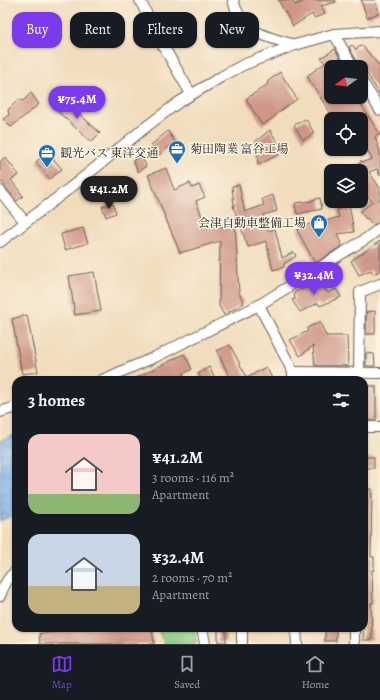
<!DOCTYPE html>
<meta charset="utf-8">
<style>
body{margin:0;font-family:Alegreya,"Noto Serif JP",serif;background:#20242c;color:#f1f3f6;height:100vh;display:flex;flex-direction:column;font-size:15px;white-space:nowrap}
*{box-sizing:border-box;margin:0}
p{font-size:13px;color:#9ea1a6}
.icon{flex:none;width:22px;height:22px;fill:none;stroke:currentColor;stroke-width:2;stroke-linecap:round;stroke-linejoin:round}
.map{position:relative;flex:1;overflow:hidden}
.side{position:absolute;left:12px;top:376px;width:356px;height:256px;display:flex;flex-direction:column;background:#171b24;border-radius:12px;box-shadow:0 1px 3px #0004}
.side>*{flex:none}
.banner{position:absolute;left:12px;top:12px;width:356px;height:36px;display:flex;gap:8px}
.needle{width:26px;rotate:256deg}
.tools{position:absolute;left:324px;top:60px;display:grid;gap:8px}
.tools a{display:grid;place-items:center;width:44px;height:44px;border-radius:8px;background:#171b24;box-shadow:0 1px 3px #0004;font-size:20px}
.price{position:absolute;translate:-50% -34px;padding:0 9px;border-radius:14px;background:#7c3aed;color:#fff;font-size:13px;line-height:26px;filter:drop-shadow(0 1px 2px #0008)}
.price::after{content:'';position:absolute;left:50%;top:24px;width:12px;height:9px;margin-left:-6px;background:inherit;clip-path:polygon(0 0,100% 0,50% 100%)}
.price.active{background:#222;color:#fff}
ul{padding:0;list-style:none}
li{display:flex;align-items:center;gap:12px;height:100px;padding:0 16px}
li span{display:grid;place-items:center;flex:none;width:112px;height:80px;border-radius:12px;color:#555}
li>.icon{margin-inline-start:auto}
span .icon{width:48px;height:48px;fill:#fffc;stroke-width:1}
li b{font-size:17px}
h2{display:flex;justify-content:space-between;align-items:center;height:48px;padding:0 16px;font-size:17px}
.chip{padding:0 14px;border-radius:12px;background:#171b24;box-shadow:0 1px 3px #0004;font-size:14px;line-height:36px}
.chip.active{background:#7c3aed;color:#fff}
.tabs{display:flex;justify-content:space-around;align-items:center;height:56px;border-top:1px solid #363941;background:#171b24;font-size:11px;color:#9ea1a6}
.tabs a{display:grid;justify-items:center;gap:2px}
.tabs .active{color:#7c3aed}
.map>svg:first-child{display:block}
.green{fill:#8fcf86;stroke:#567651}
.water{fill:url(#water-waves);stroke:#4c6682}
.building{fill:#ce9788}
.lines{fill:none;stroke-linecap:round;stroke-linejoin:round}
.minor-casing{stroke:#675f54;stroke-width:12}
.minor{stroke:#fff;stroke-width:10}
.labels{text-anchor:middle;dominant-baseline:central;stroke-width:3;stroke-linejoin:round;paint-order:stroke}
.poi-label{font-size:12px;fill:#1c1c1c;stroke:#fcf5e5;text-anchor:start}
</style>
<div class="map">
<svg width="380" height="644" viewBox="0 0 380 644">
<defs>
<pattern id="water-waves" width="16" height="10" patternUnits="userSpaceOnUse"><rect width="16" height="10" fill="#7cafe8"/><path d="M0 5q4-4 8 0t8 0" fill="none" stroke="#658ebb"/></pattern>
</defs>
<rect width="100%" height="100%" fill="#fcf5e5"/>
<filter id="ink" filterUnits="userSpaceOnUse"><feTurbulence type="fractalNoise" baseFrequency=".025" numOctaves="2"/><feDisplacementMap in="SourceGraphic" scale="8" xChannelSelector="R" yChannelSelector="G"/><feConvolveMatrix kernelMatrix="1 2 1 2 8 2 1 2 1" color-interpolation-filters="sRGB"/></filter>
<filter id="wash" filterUnits="userSpaceOnUse"><feTurbulence type="fractalNoise" baseFrequency=".012" numOctaves="4" result="noise"/><feDisplacementMap in="SourceGraphic" scale="16" xChannelSelector="R" yChannelSelector="G"/><feGaussianBlur stdDeviation="0.9" result="paint"/><feColorMatrix in="noise" values="0 0 0 0 0 0 0 0 0 0 0 0 0 0 0 0 0 1.4 0 .05"/><feComposite in="paint" operator="in"/></filter>
<g filter="url(#wash)">
<rect width="100%" height="100%" fill="#f1dcbc"/>
<polygon class="green" points="157,628 194,628 196,644 165,644"/>
<polygon class="water" points="16,434 16,514 0,521 0,441"/>
<g id="blocks">
<g class="building">
<polygon points="278,0 292,0 295,5 307,0 335,0 336,2 321,6 325,14 314,18 312,14 293,26"/>
<polygon points="361,0 375,0 379,13 367,18"/>
<polygon points="182,26 190,41 181,47 172,32"/>
<polygon points="352,45 356,49 362,45 380,67 380,95 364,69 362,70 359,65 349,47"/>
<polygon points="335,49 341,60 335,64 337,67 331,67 331,97 356,97 380,134 375,137 380,151 380,176 377,169 369,172 380,188 380,222 373,225 367,218 366,219 360,212 372,202 361,186 361,171 356,171 354,165 361,163 361,160 363,162 372,159 364,144 361,146 361,119 334,119 307,76 325,63 321,58"/>
<polygon points="280,72 297,99 275,115 276,116 262,125 246,99 268,84 267,82"/>
<polygon points="31,93 39,104 11,127 3,119 9,115 8,110 19,99 23,101"/>
<polygon points="62,98 100,133 91,142 54,108"/>
<polygon points="306,119 314,133 303,140 294,125"/>
<polygon points="270,130 283,152 258,165 256,141"/>
<polygon points="168,131 175,142 158,156 151,145"/>
<polygon points="47,152 62,169 50,179 36,162"/>
<polygon points="5,157 19,175 11,180 23,196 17,201 0,180 0,162"/>
<polygon points="142,157 146,166 138,172 133,160"/>
<polygon points="166,168 174,190 190,183 192,188 199,185 205,197 196,201 205,225 217,219 221,227 235,222 239,293 244,303 224,315 219,306 220,241 180,253 148,175"/>
<polygon points="239,185 245,212 264,205 262,199 273,195 277,211 263,215 268,231 275,229 282,258 294,252 296,256 284,264 284,267 273,270 266,241 248,247 233,206 234,206 232,186"/>
<polygon points="320,198 322,209 297,214 295,203 312,201 312,200"/>
<polygon points="113,203 116,213 106,217 102,207"/>
<polygon points="349,204 354,232 337,234 342,246 315,263 297,230 324,217 325,221 339,217 337,210"/>
<polygon points="83,228 88,243 65,250 61,234"/>
<polygon points="380,241 380,271 373,274 371,270 359,275 351,261"/>
<polygon points="94,272 101,311 75,315 69,276"/>
<polygon points="319,280 328,293 336,289 341,297 320,306 318,303 300,312 292,300 295,299 294,293 301,289 302,290"/>
<polygon points="375,311 375,334 366,334 366,312"/>
<polygon points="27,315 38,372 22,374 12,319"/>
<polygon points="320,322 326,336 347,336 348,366 315,366 313,346 300,356 290,340 308,331 307,328"/>
<polygon points="230,345 247,378 266,367 273,380 231,380 217,351"/>
<polygon points="366,353 374,354 375,366 366,366"/>
<polygon points="184,354 192,369 183,374 186,380 132,380"/>
<polygon points="209,367 216,380 202,380 198,374"/>
<polygon points="366,386 376,386 376,420 364,420"/>
<rect x="364" y="457" width="10" height="11"/>
<polygon points="364,489 372,489 371,557 374,557 374,570 372,570 373,603 371,603 372,640 363,640 365,595"/>
<polygon points="78,628 152,628 154,644 40,644 39,634"/>
<rect x="325" y="629" width="11" height="12"/>
<rect x="218" y="630" width="8" height="12"/>
</g>
</g>
</g>
<g filter="url(#ink)">
<use href="#blocks" fill-opacity="0" stroke="#675f54" stroke-width="1"/>
<g class="lines">
<g class="minor-casing">
<g id="minor">
<polyline points="140,0 158,37 191,94"/>
<path d="M233,0C241,33 267,37 295,45"/>
<polyline points="334,34 353,67"/>
<polyline points="361,80 380,110"/>
<polyline points="0,191 25,222"/>
<polyline points="0,242 79,181 147,126 179,102 221,77 243,65 295,45 334,34 380,31"/>
<polyline points="259,305 293,372 293,380"/>
<polyline points="293,372 380,373"/>
<polyline points="359,373 360,292 380,284"/>
<polyline points="102,380 155,357 259,305 367,238 380,228"/>
<polyline points="0,412 16,407"/>
<polyline points="364,427 380,427"/>
<path d="M0,596C3,587 8,577 16,571"/>
<polyline points="202,628 205,644"/>
<polyline points="242,628 242,644"/>
<polyline points="296,628 297,644"/>
<polyline points="354,628 354,644"/>
</g>
</g>
<use href="#minor" class="minor"/>
</g>
</g>
<defs>
<g id="office-pin" transform="scale(0.9)"><path d="M0 17L-7.5 6A9.5 9.5 0 1 1 7.5 6Z" fill="#1f6fb2" stroke="#fcf5e5"/><path d="M-6-3h4V-5.5h4V-3h4V5H-6ZM-1-4.5V-3h2v-1.5ZM-6 0V1H6V0Z" fill="#fff"/></g>
<g id="shop-pin" transform="scale(0.9)"><path d="M0 17L-7.5 6A9.5 9.5 0 1 1 7.5 6Z" fill="#1f6fb2" stroke="#fcf5e5"/><path d="M-5-2.5h2.3a2.7 3.5 0 0 1 5.4 0H5L5.5 6h-11ZM-1.5-2.5h3a1.5 2.3 0 0 0-3 0Z" fill="#fff"/></g>
</defs>
<g fill-rule="evenodd">
<use href="#office-pin" x="177" y="149"/>
<use href="#office-pin" x="47" y="153"/>
<use href="#shop-pin" x="319" y="223"/>
</g>
<g class="labels">
<g class="poi-label">
<text x="190" y="149">菊田陶業 富谷工場</text>
<text x="60" y="153">観光バス 東洋交通</text>
<text x="306" y="223" text-anchor="end">会津自動車整備工場</text>
</g>
</g>
</svg>
<div class="tools">
<a><svg class="needle" viewBox="-14 -14 28 28"><path d="M0-13l5 13h-10z" fill="#e53935"/><path d="M0 13l5-13h-10z" fill="#9ea1a6"/></svg></a>
<a><svg class="icon" aria-label="locate" viewBox="0 0 24 24"><circle cx="12" cy="12" r="6"/><path d="M12 2v4M12 18v4M2 12h4M18 12h4"/></svg></a>
<a><svg class="icon" aria-label="layers" viewBox="0 0 24 24"><path d="M12 4l9 5-9 5-9-5zM3 14l9 5 9-5"/></svg></a>
</div>
<b class="price" style="left:77px;top:120px">¥75.4M</b>
<b class="price active" style="left:109px;top:210px">¥41.2M</b>
<b class="price" style="left:314px;top:296px">¥32.4M</b>
<div class="banner">
<a class="chip active">Buy</a>
<a class="chip">Rent</a>
<a class="chip">Filters</a>
<a class="chip">New</a>
</div>
<section class="side">
<h2>3 homes<svg class="icon" aria-label="filters" viewBox="0 0 24 24"><path d="M4 7h16M4 17h16"/><circle cx="9" cy="7" r="2"/><circle cx="15" cy="17" r="2"/></svg></h2>
<ul>
<li><span style="background:linear-gradient(#f6c9c9 75%,#8fb573 0)"><svg class="icon" aria-label="home" viewBox="0 0 24 24"><path d="M3 11l9-7 9 7M6 9v11h12V9"/></svg></span><div><b>¥41.2M</b><p>3 rooms · 116 m²</p><p>Apartment</p></div></li>
<li><span style="background:linear-gradient(#c9d6e8 65%,#c2b280 0)"><svg class="icon" aria-label="home" viewBox="0 0 24 24"><path d="M3 11l9-7 9 7M6 9v11h12V9"/></svg></span><div><b>¥32.4M</b><p>2 rooms · 70 m²</p><p>Apartment</p></div></li>
</ul>
</section>
</div>
<nav class="tabs">
<a class="active"><svg class="icon" aria-label="map" viewBox="0 0 24 24"><path d="M3 6l6-2 6 2 6-2v14l-6 2-6-2-6 2zM9 4v14M15 6v14"/></svg>Map</a>
<a><svg class="icon" aria-label="saved" viewBox="0 0 24 24"><path d="M7 4h10v16l-5-4-5 4z"/></svg>Saved</a>
<a><svg class="icon" aria-label="home" viewBox="0 0 24 24"><path d="M3 11l9-7 9 7M6 9v11h12V9"/></svg>Home</a>
</nav>
